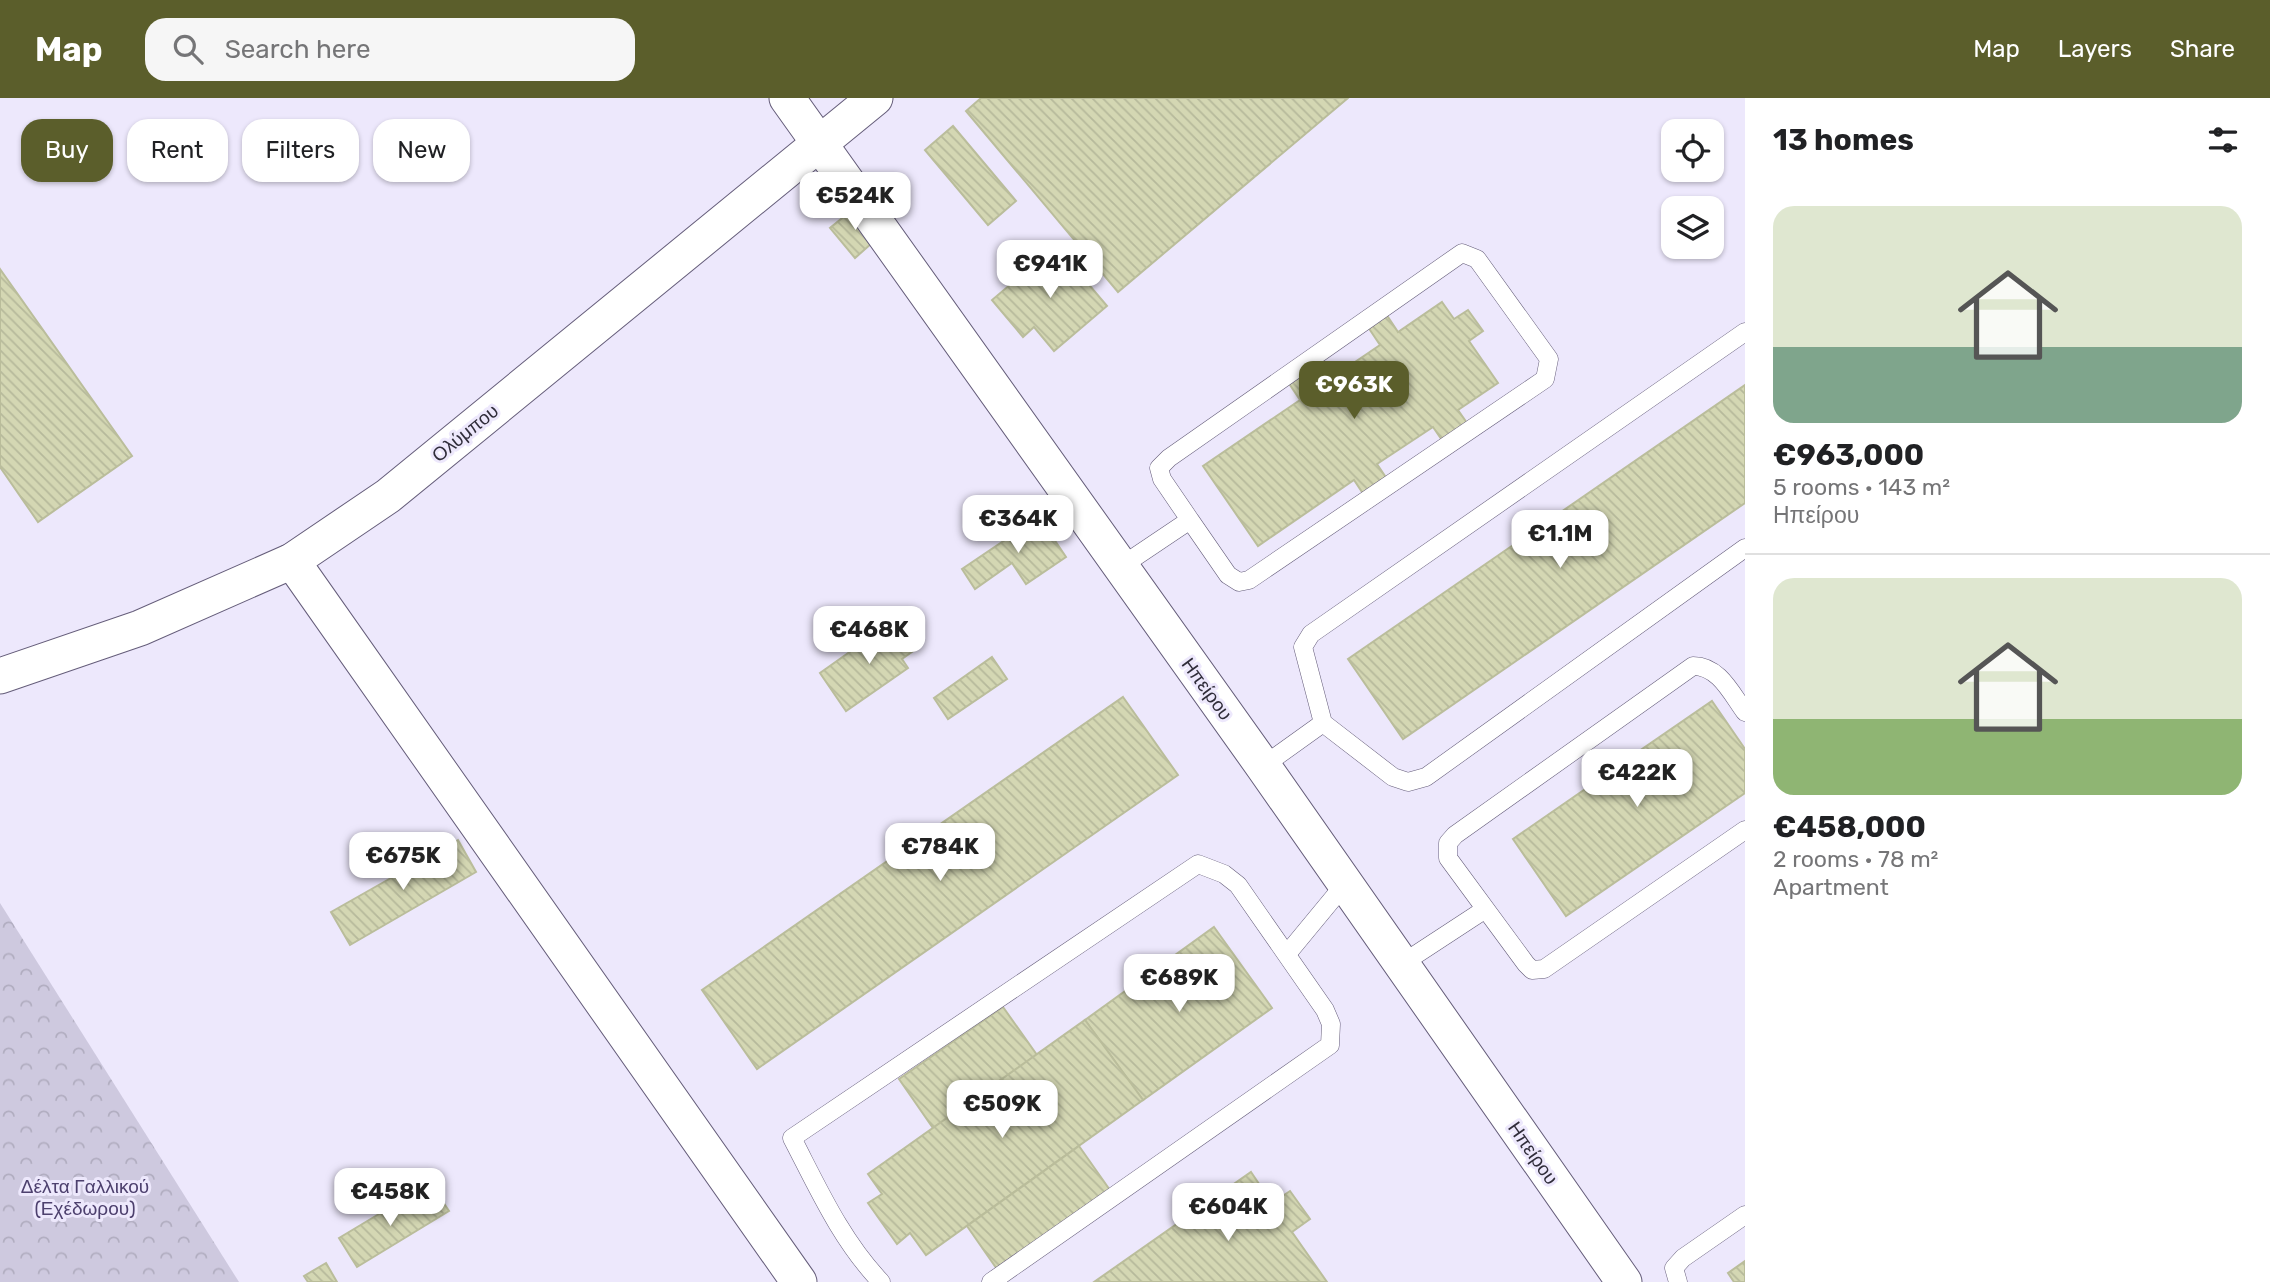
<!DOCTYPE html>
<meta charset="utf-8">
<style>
body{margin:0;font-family:Rubik,sans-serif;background:#f6f6f6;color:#202124;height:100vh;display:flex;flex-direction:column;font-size:26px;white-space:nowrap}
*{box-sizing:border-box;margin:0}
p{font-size:23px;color:#757577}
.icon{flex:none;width:38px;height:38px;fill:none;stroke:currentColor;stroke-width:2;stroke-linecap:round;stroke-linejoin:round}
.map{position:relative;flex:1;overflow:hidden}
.panel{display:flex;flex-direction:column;background:#fff;width:525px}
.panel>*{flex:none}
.guide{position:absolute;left:21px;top:21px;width:665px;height:63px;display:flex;gap:14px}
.controls{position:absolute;left:1661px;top:21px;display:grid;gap:14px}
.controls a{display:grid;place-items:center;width:63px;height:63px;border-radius:14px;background:#fff;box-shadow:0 2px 5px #0004;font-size:35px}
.price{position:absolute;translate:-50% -60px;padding:0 16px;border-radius:14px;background:#fff;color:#222;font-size:23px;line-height:46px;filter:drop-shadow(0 2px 4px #0008)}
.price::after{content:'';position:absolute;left:50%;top:42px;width:21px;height:16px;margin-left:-10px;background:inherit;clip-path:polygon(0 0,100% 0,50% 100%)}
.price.current{background:#5b5e2b;color:#fff}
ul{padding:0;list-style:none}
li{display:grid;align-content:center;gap:14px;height:371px;padding:0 28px}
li+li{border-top:2px solid #e0e0e0}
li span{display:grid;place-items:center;height:217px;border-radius:21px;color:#555}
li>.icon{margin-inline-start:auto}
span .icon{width:126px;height:126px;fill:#fffc;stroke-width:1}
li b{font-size:30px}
h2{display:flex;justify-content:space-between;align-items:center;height:84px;padding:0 28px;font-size:30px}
.pill{padding:0 24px;border-radius:21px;background:#fff;box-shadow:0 2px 5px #0004;font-size:24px;line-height:63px}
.pill.current{background:#5b5e2b;color:#fff}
header{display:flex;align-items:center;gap:42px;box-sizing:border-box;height:98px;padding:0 35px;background:#5b5e2b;color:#fff}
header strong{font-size:33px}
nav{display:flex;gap:38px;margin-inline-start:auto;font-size:24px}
.search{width:490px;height:63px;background:#f6f6f6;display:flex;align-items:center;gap:18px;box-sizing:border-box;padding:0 24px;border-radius:21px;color:#757577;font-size:26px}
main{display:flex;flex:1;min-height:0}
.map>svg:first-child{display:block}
.park{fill:url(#park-crowns)}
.building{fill:url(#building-back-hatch);stroke:#babd9b;stroke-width:2}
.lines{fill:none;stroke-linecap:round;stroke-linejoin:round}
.lane-casing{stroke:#655d7a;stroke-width:19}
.street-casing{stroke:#655d7a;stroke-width:37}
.lane{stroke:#fff;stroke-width:18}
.street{stroke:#fff;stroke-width:35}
.labels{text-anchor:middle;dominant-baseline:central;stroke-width:6;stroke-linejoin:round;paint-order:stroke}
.street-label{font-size:19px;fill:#302d3a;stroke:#ede8fc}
.park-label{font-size:19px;fill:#4d406e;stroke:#ede8fc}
</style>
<header>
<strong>Map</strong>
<div class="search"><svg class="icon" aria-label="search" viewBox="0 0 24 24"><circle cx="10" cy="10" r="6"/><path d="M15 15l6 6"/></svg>Search here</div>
<nav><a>Map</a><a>Layers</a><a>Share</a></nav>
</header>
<main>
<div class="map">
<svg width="1745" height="1184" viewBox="0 0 1745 1184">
<defs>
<pattern id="park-crowns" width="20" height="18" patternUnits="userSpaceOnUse" patternTransform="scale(1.75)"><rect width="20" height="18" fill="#cec9df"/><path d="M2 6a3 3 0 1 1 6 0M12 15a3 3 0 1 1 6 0" fill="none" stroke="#b1adc0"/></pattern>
<pattern id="building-back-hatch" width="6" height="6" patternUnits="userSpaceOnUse" patternTransform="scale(1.75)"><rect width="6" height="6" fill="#d4d7b3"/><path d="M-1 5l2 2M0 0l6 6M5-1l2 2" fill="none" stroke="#b6b99b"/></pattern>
</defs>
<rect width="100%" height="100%" fill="#ede8fc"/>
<polygon class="park" points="0,805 239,1184 0,1184"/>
<g class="building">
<polygon points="981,0 1348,0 1118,194 966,13"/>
<polygon points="953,28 1016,103 988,127 925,52"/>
<polygon points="856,109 880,138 855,160 830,130"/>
<polygon points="1056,148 1107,208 1054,253 1034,229 1023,239 992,202"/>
<polygon points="0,171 132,358 38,424 0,369"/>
<polygon points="1442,204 1454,221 1468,212 1483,233 1469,243 1498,285 1458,312 1467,325 1442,342 1433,329 1377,366 1387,381 1364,397 1354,382 1258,448 1203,368 1300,302 1288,284 1309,270 1321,287 1380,247 1368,229 1386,216 1398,234"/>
<polygon points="1745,287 1745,405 1403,641 1348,561"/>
<polygon points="1039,419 1066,459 1026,486 1012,465 975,491 962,471"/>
<polygon points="895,522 916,551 902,561 908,570 846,613 820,575"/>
<polygon points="992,559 1007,581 948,621 934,600"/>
<polygon points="1123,599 1178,677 757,971 702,892"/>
<polygon points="1712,603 1745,651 1745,695 1566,818 1513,741 1591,687 1585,679 1608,664 1613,671"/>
<polygon points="458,742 476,774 350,847 331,814"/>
<polygon points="1214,829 1272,910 1143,1002 1085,922"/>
<polygon points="1003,909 1037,957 933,1030 899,981"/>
<polygon points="1085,922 1143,1002 926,1157 910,1135 897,1146 868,1105 882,1096 868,1076"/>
<polygon points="1079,1048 1112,1095 999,1174 967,1128"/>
<polygon points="1251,1074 1272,1105 1290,1093 1310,1121 1292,1134 1327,1184 1094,1184"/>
<polygon points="409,1098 418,1111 439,1098 449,1113 357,1169 339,1140"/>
<polygon points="1745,1163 1745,1184 1734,1184 1728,1175"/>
<polygon points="326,1165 337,1184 308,1184 304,1178"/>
</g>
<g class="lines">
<g class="lane-casing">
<g id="lane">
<polyline points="1745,234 1311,536 1303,549 1323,625 1393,679 1408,684 1426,679 1745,450"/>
<polyline points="1120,469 1190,422 1228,477 1239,484 1249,482 1545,281 1549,261 1477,161 1462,155 1169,360 1159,370 1162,381 1190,422"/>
<path d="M1745,614C1731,595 1719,568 1693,568L1455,737L1448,745V760L1526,866L1532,872L1544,871L1745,732"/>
<polyline points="1263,668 1323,625"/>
<polyline points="1287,856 1344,787"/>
<polyline points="1400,867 1484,812"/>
<path d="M881,1184C841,1142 818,1090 792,1040L1198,766L1224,776L1238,787L1325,912L1331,926L1330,947L991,1184"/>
<polyline points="1678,1184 1674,1170 1683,1160 1745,1117"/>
</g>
</g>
<g class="street-casing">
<g id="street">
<polyline points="787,0 1263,668 1624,1184"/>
<polyline points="292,463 799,1184"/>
<polyline points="0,578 140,530 292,463 388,398 875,0"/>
</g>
</g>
<use href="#lane" class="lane"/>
<use href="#street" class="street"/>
</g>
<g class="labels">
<g class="street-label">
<text transform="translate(465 335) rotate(-39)">Ολύμπου</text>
<text transform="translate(1207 591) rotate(54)">Ηπείρου</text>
<text transform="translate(1533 1055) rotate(55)">Ηπείρου</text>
</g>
<g class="park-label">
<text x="85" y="1088">Δέλτα Γαλλικού<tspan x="85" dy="22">(Εχέδωρου)</tspan></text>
</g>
</g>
</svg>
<div class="controls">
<a><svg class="icon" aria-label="locate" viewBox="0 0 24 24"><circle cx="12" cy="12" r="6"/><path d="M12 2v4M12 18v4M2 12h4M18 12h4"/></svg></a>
<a><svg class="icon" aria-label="layers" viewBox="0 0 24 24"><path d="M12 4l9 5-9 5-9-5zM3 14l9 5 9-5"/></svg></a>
</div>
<b class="price" style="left:855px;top:134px">€524K</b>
<b class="price" style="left:1050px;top:202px">€941K</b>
<b class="price current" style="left:1354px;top:323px">€963K</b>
<b class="price" style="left:1018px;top:457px">€364K</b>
<b class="price" style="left:1560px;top:472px">€1.1M</b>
<b class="price" style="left:869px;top:568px">€468K</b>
<b class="price" style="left:1637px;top:711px">€422K</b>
<b class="price" style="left:940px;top:785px">€784K</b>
<b class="price" style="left:403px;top:794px">€675K</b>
<b class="price" style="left:1179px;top:916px">€689K</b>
<b class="price" style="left:1002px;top:1042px">€509K</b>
<b class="price" style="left:390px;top:1130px">€458K</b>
<b class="price" style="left:1228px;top:1145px">€604K</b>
<div class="guide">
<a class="pill current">Buy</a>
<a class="pill">Rent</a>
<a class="pill">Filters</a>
<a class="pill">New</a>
</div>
</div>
<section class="panel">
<h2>13 homes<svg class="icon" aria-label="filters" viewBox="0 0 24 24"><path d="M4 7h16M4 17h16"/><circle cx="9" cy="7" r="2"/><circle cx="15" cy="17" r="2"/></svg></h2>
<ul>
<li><span style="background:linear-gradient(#dfe7d0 65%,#7fa58c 0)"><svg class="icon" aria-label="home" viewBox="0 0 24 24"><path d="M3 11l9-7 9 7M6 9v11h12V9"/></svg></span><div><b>€963,000</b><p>5 rooms · 143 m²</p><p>Ηπείρου</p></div></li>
<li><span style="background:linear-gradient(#dfe7d0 65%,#8fb573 0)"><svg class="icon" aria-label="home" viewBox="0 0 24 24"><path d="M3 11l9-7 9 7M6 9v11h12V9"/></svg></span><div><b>€458,000</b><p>2 rooms · 78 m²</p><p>Apartment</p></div></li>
</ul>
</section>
</main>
